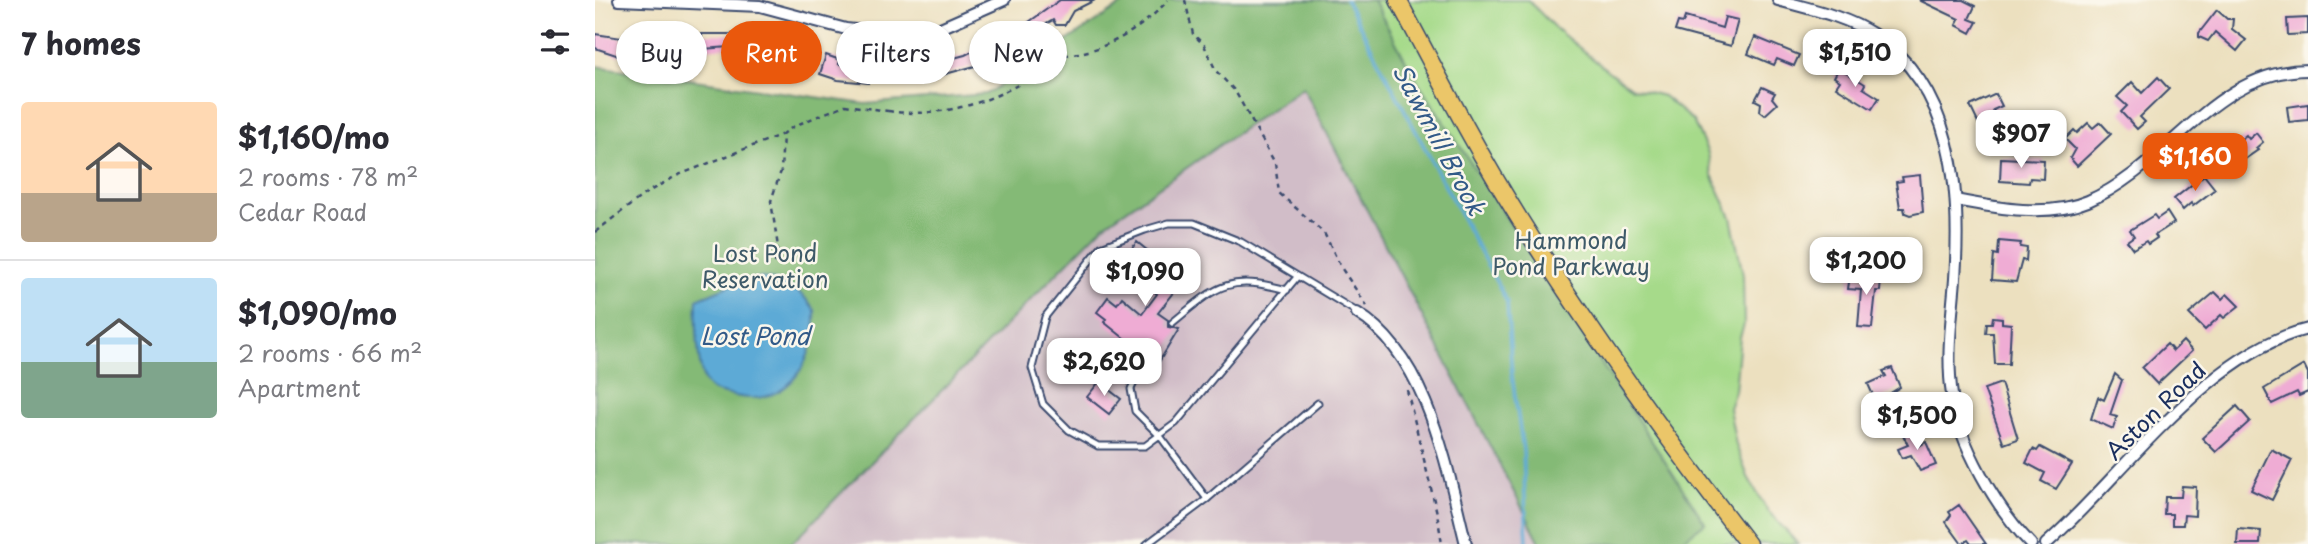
<!DOCTYPE html>
<meta charset="utf-8">
<style>
body{margin:0;font-family:"Playpen Sans",sans-serif;background:#f7f7f7;color:#2b2b33;height:100vh;display:flex;flex-direction:column;font-size:26px;white-space:nowrap}
*{box-sizing:border-box;margin:0}
p{font-size:23px;color:#7c7c81}
.icon{flex:none;width:38px;height:38px;fill:none;stroke:currentColor;stroke-width:2;stroke-linecap:round;stroke-linejoin:round}
.map{position:relative;flex:1;overflow:hidden}
.drawer{display:flex;flex-direction:column;background:#fff;width:595px}
.drawer>*{flex:none}
.top-card{position:absolute;left:21px;top:21px;width:665px;height:63px;display:flex;gap:14px}
.price{position:absolute;translate:-50% -60px;padding:0 16px;border-radius:14px;background:#fff;color:#222;font-size:23px;line-height:46px;filter:drop-shadow(0 2px 4px #0008)}
.price::after{content:'';position:absolute;left:50%;top:42px;width:21px;height:16px;margin-left:-10px;background:inherit;clip-path:polygon(0 0,100% 0,50% 100%)}
.price.current{background:#ea580c;color:#fff}
ul{padding:0;list-style:none}
li{display:flex;align-items:center;gap:21px;height:175px;padding:0 21px}
li+li{border-top:2px solid #e1e1e2}
li span{display:grid;place-items:center;flex:none;width:196px;height:140px;border-radius:7px;color:#555}
li>.icon{margin-inline-start:auto}
span .icon{width:84px;height:84px;fill:#fffc;stroke-width:1}
li b{font-size:30px}
h2{display:flex;justify-content:space-between;align-items:center;height:84px;padding:0 21px;font-size:30px}
.tag{padding:0 24px;border-radius:32px;background:#fff;box-shadow:0 2px 5px #0004;font-size:24px;line-height:63px}
.tag.current{background:#ea580c;color:#fff}
main{display:flex;flex:1;min-height:0}
.map>svg:first-child{display:block}
.industrial{fill:#d1bdc8}
.green{fill:#a6da8a;stroke:#608474;stroke-width:2}
.forest{fill:#84ba76;stroke:#50746a;stroke-width:2}
.water{fill:#5daad6;stroke:#3c6c9a;stroke-width:2}
.lines{fill:none;stroke-linecap:round;stroke-linejoin:round}
.stream{stroke:#5daad6;stroke-width:3.5}
.building{fill:#efacd4}
.lane-casing{stroke:#3a4a6d;stroke-width:9}
.street-casing{stroke:#3a4a6d;stroke-width:14}
.primary-casing{stroke:#3a4a6d;stroke-width:19}
.path{stroke:#3a4a6d;stroke-width:2.5;stroke-dasharray:5 5;stroke-linecap:butt}
.lane{stroke:#fff;stroke-width:5}
.street{stroke:#fff;stroke-width:10}
.primary{stroke:#ebc669;stroke-width:16}
.labels{text-anchor:middle;dominant-baseline:central;stroke-width:5;stroke-linejoin:round;paint-order:stroke}
.park-label{font-size:23px;fill:#3e5a69;stroke:#fbf7ec}
.street-label{font-size:23px;fill:#1b2f5e;stroke:#fbf7ec}
.water-label{font-size:24px;font-style:italic;fill:#325a88;stroke:#fbf7ec}
</style>
<main>
<section class="drawer">
<h2>7 homes<svg class="icon" aria-label="filters" viewBox="0 0 24 24"><path d="M4 7h16M4 17h16"/><circle cx="9" cy="7" r="2"/><circle cx="15" cy="17" r="2"/></svg></h2>
<ul>
<li><span style="background:linear-gradient(#ffd9b3 65%,#b9a48a 0)"><svg class="icon" aria-label="home" viewBox="0 0 24 24"><path d="M3 11l9-7 9 7M6 9v11h12V9"/></svg></span><div><b>$1,160/mo</b><p>2 rooms · 78 m²</p><p>Cedar Road</p></div></li>
<li><span style="background:linear-gradient(#bfe0f5 60%,#7fa58c 0)"><svg class="icon" aria-label="home" viewBox="0 0 24 24"><path d="M3 11l9-7 9 7M6 9v11h12V9"/></svg></span><div><b>$1,090/mo</b><p>2 rooms · 66 m²</p><p>Apartment</p></div></li>
</ul>
</section>
<div class="map">
<svg width="1713" height="544" viewBox="0 0 1713 544">
<rect width="100%" height="100%" fill="#fbf7ec"/>
<filter id="ink" filterUnits="userSpaceOnUse"><feTurbulence type="fractalNoise" baseFrequency=".0143" numOctaves="2"/><feDisplacementMap in="SourceGraphic" scale="14" xChannelSelector="R" yChannelSelector="G"/><feConvolveMatrix kernelMatrix="1 2 1 2 8 2 1 2 1" color-interpolation-filters="sRGB"/></filter>
<filter id="wash" filterUnits="userSpaceOnUse"><feTurbulence type="fractalNoise" baseFrequency=".00686" numOctaves="4" result="noise"/><feDisplacementMap in="SourceGraphic" scale="28" xChannelSelector="R" yChannelSelector="G"/><feGaussianBlur stdDeviation="1.57" result="paint"/><feColorMatrix in="noise" values="0 0 0 0 0 0 0 0 0 0 0 0 0 0 0 0 0 1.4 0 .05"/><feComposite in="paint" operator="in"/></filter>
<g filter="url(#wash)">
<rect width="100%" height="100%" fill="#ece0bf"/>
<polygon class="industrial" points="708,87 946,544 197,544 508,226"/>
<polygon class="green" points="533,0 933,0 960,28 1013,71 1037,88 1068,96 1098,121 1113,153 1117,175 1136,217 1148,275 1149,325 1145,337 1140,391 1134,408 1141,445 1153,477 1172,510 1203,544 946,544 708,87 508,226 196,544 0,544 0,69 300,112 366,108 460,58"/>
<polygon class="forest" points="534,0 778,0 818,74 1110,523 1082,544 946,544 708,87 508,226 196,544 0,544 0,66 270,104 391,94"/>
<path class="water" d="M165,278C189,280 205,289 220,310C222,358 195,409 140,396C130,394 118,393 111,384C102,371 101,316 102,299L145,281Z"/>
<g class="lines">
<polyline class="stream" points="751,0 912,302 917,376 928,450 932,544"/>
</g>
<g id="blocks">
<g class="building">
<polygon points="465,0 500,0 478,11 470,25 461,25 458,20 429,37 436,50 425,56 418,43 389,59 391,63 343,76 340,63 370,55 431,24"/>
<polygon points="1324,0 1368,0 1380,6 1374,19 1382,22 1376,33 1361,25 1364,19"/>
<polygon points="1622,10 1632,19 1638,19 1637,29 1651,40 1642,51 1620,32 1613,41 1604,37 1604,33"/>
<polygon points="1090,17 1127,28 1130,17 1143,20 1136,46 1080,31 1083,22 1088,23"/>
<polygon points="1713,18 1713,34 1693,35 1692,19"/>
<polygon points="0,34 27,38 24,56 0,48"/>
<rect x="53" y="34" width="19" height="18"/>
<polygon points="107,34 140,34 184,41 211,50 205,69 188,63 189,59 177,55 135,47 107,49"/>
<polygon points="1160,37 1204,55 1199,66 1182,59 1179,65 1153,54"/>
<polygon points="231,55 245,60 244,64 290,67 290,78 273,79 273,83 243,80 225,74"/>
<polygon points="326,66 327,84 302,82 301,70"/>
<polygon points="1244,68 1270,84 1268,88 1284,98 1277,109 1241,87 1245,81 1239,77"/>
<polygon points="1563,77 1574,89 1545,117 1550,122 1542,129 1526,112 1532,106 1522,97 1537,82 1547,93"/>
<polygon points="1167,87 1180,93 1177,98 1182,104 1170,115 1165,111 1166,103 1160,100"/>
<polygon points="1401,94 1407,106 1398,110 1405,125 1388,133 1375,106"/>
<polygon points="1713,104 1713,120 1694,122 1692,107"/>
<polygon points="1505,122 1516,134 1482,166 1475,158 1480,149 1470,139 1479,130 1482,133 1493,123 1498,128"/>
<polygon points="1661,133 1668,142 1661,148 1663,150 1637,168 1629,158 1635,154 1632,151 1651,135 1654,139"/>
<polygon points="1406,158 1449,160 1448,179 1435,178 1434,183 1405,181"/>
<polygon points="1325,175 1328,212 1315,215 1310,213 1309,208 1305,208 1301,182 1308,181 1307,177"/>
<polygon points="1609,175 1620,189 1598,206 1596,203 1588,210 1579,199"/>
<polygon points="1572,212 1579,223 1560,235 1562,238 1553,244 1551,241 1538,249 1532,241 1539,236 1535,230 1559,215 1562,219"/>
<polygon points="1404,241 1426,243 1425,247 1432,248 1431,261 1427,260 1421,282 1397,280 1399,254 1403,255"/>
<polygon points="542,242 589,280 563,313 573,320 573,327 584,329 556,375 549,364 541,363 549,354 509,322 511,319 502,312 513,297 522,304 527,297 547,314 562,294 525,264"/>
<polygon points="1255,275 1286,278 1285,291 1281,291 1277,328 1263,327 1266,290 1253,289"/>
<polygon points="1620,292 1627,299 1632,294 1644,306 1629,318 1626,315 1610,330 1594,314"/>
<polygon points="1398,317 1407,318 1407,323 1416,324 1414,364 1400,364 1398,333 1391,333 1392,323 1397,323"/>
<polygon points="1588,341 1597,351 1562,384 1547,368 1572,344 1578,351"/>
<polygon points="1709,365 1713,373 1713,392 1704,396 1702,392 1677,404 1669,389"/>
<polygon points="1297,368 1305,387 1281,402 1273,384 1291,376 1288,371"/>
<polygon points="1520,374 1527,380 1515,415 1522,417 1518,429 1496,419 1503,397 1509,400"/>
<polygon points="504,382 526,399 514,414 492,397"/>
<polygon points="1406,383 1423,439 1409,444 1389,389"/>
<polygon points="1642,406 1655,421 1621,452 1607,438"/>
<polygon points="1318,430 1324,446 1331,442 1341,465 1325,471 1316,455 1307,458 1303,449 1313,445 1308,435"/>
<polygon points="1445,447 1477,464 1461,489 1446,481 1450,473 1431,463 1438,449 1442,451"/>
<polygon points="1676,449 1697,460 1677,500 1656,490"/>
<polygon points="1587,486 1601,487 1600,516 1589,515 1588,525 1577,525 1577,514 1569,514 1570,497 1586,497"/>
<polygon points="1364,505 1391,544 1376,544 1373,540 1367,544 1351,522 1356,515 1354,512"/>
<polygon points="1643,529 1666,531 1665,544 1642,544"/>
</g>
</g>
</g>
<g filter="url(#ink)">
<use href="#blocks" fill-opacity="0" stroke="#3a4a6d" stroke-width="2"/>
<g class="lines">
<g class="lane-casing">
<g id="lane">
<polyline points="702,277 581,423 550,446 503,446 474,430 448,404 437,368 450,317 506,247 550,230 574,223 599,223 646,242 762,312"/>
<path d="M577,323C622,286 632,274 692,290"/>
<polyline points="546,368 536,389 540,411 565,436 612,499 723,403"/>
<polyline points="552,544 612,499"/>
</g>
</g>
<g class="street-casing">
<g id="street">
<polyline points="24,0 165,6 251,29 306,35 341,30 409,0"/>
<path d="M1183,0C1215,9 1250,16 1278,34C1360,88 1366,191 1360,279C1357,318 1351,356 1357,395C1364,445 1402,509 1436,544"/>
<path d="M1361,200C1402,208 1453,218 1493,201C1573,167 1619,70 1713,70"/>
<path d="M762,313C833,356 852,469 871,544"/>
<path d="M1451,544C1527,477 1613,352 1713,329"/>
</g>
</g>
<g class="primary-casing">
<path id="primary" d="M803,0C842,73 880,148 924,218C994,331 1072,439 1153,544"/>
</g>
<g class="path">
<polyline points="590,0 598,34 609,45 621,71 640,91 680,163 684,193 729,233 747,269 772,306"/>
<path d="M293,111C340,118 391,105 431,80C441,73 451,62 461,58C471,54 483,54 493,51C523,43 553,23 573,0"/>
<polyline points="0,232 51,193 81,176 188,134"/>
<polyline points="180,263 183,247 176,201 186,171 188,134 199,126 250,105 293,111"/>
<polyline points="812,390 842,513 847,544"/>
</g>
<use href="#lane" class="lane"/>
<use href="#street" class="street"/>
<use href="#primary" class="primary"/>
</g>
</g>
<g class="labels">
<g class="park-label">
<text x="976" y="239">Hammond<tspan x="976" dy="26">Pond Parkway</tspan></text>
<text x="170" y="252">Lost Pond<tspan x="170" dy="26">Reservation</tspan></text>
</g>
<g class="street-label">
<text transform="translate(1560 410) rotate(-44)">Aston Road</text>
</g>
<g class="water-label">
<text transform="translate(845 139) rotate(62)">Sawmill Brook</text>
<text x="160" y="335">Lost Pond</text>
</g>
</g>
</svg>
<b class="price" style="left:1260px;top:89px">$1,510</b>
<b class="price" style="left:1426px;top:170px">$907</b>
<b class="price current" style="left:1600px;top:193px">$1,160</b>
<b class="price" style="left:1271px;top:297px">$1,200</b>
<b class="price" style="left:550px;top:308px">$1,090</b>
<b class="price" style="left:509px;top:398px">$2,620</b>
<b class="price" style="left:1322px;top:452px">$1,500</b>
<div class="top-card">
<a class="tag">Buy</a>
<a class="tag current">Rent</a>
<a class="tag">Filters</a>
<a class="tag">New</a>
</div>
</div>
</main>
